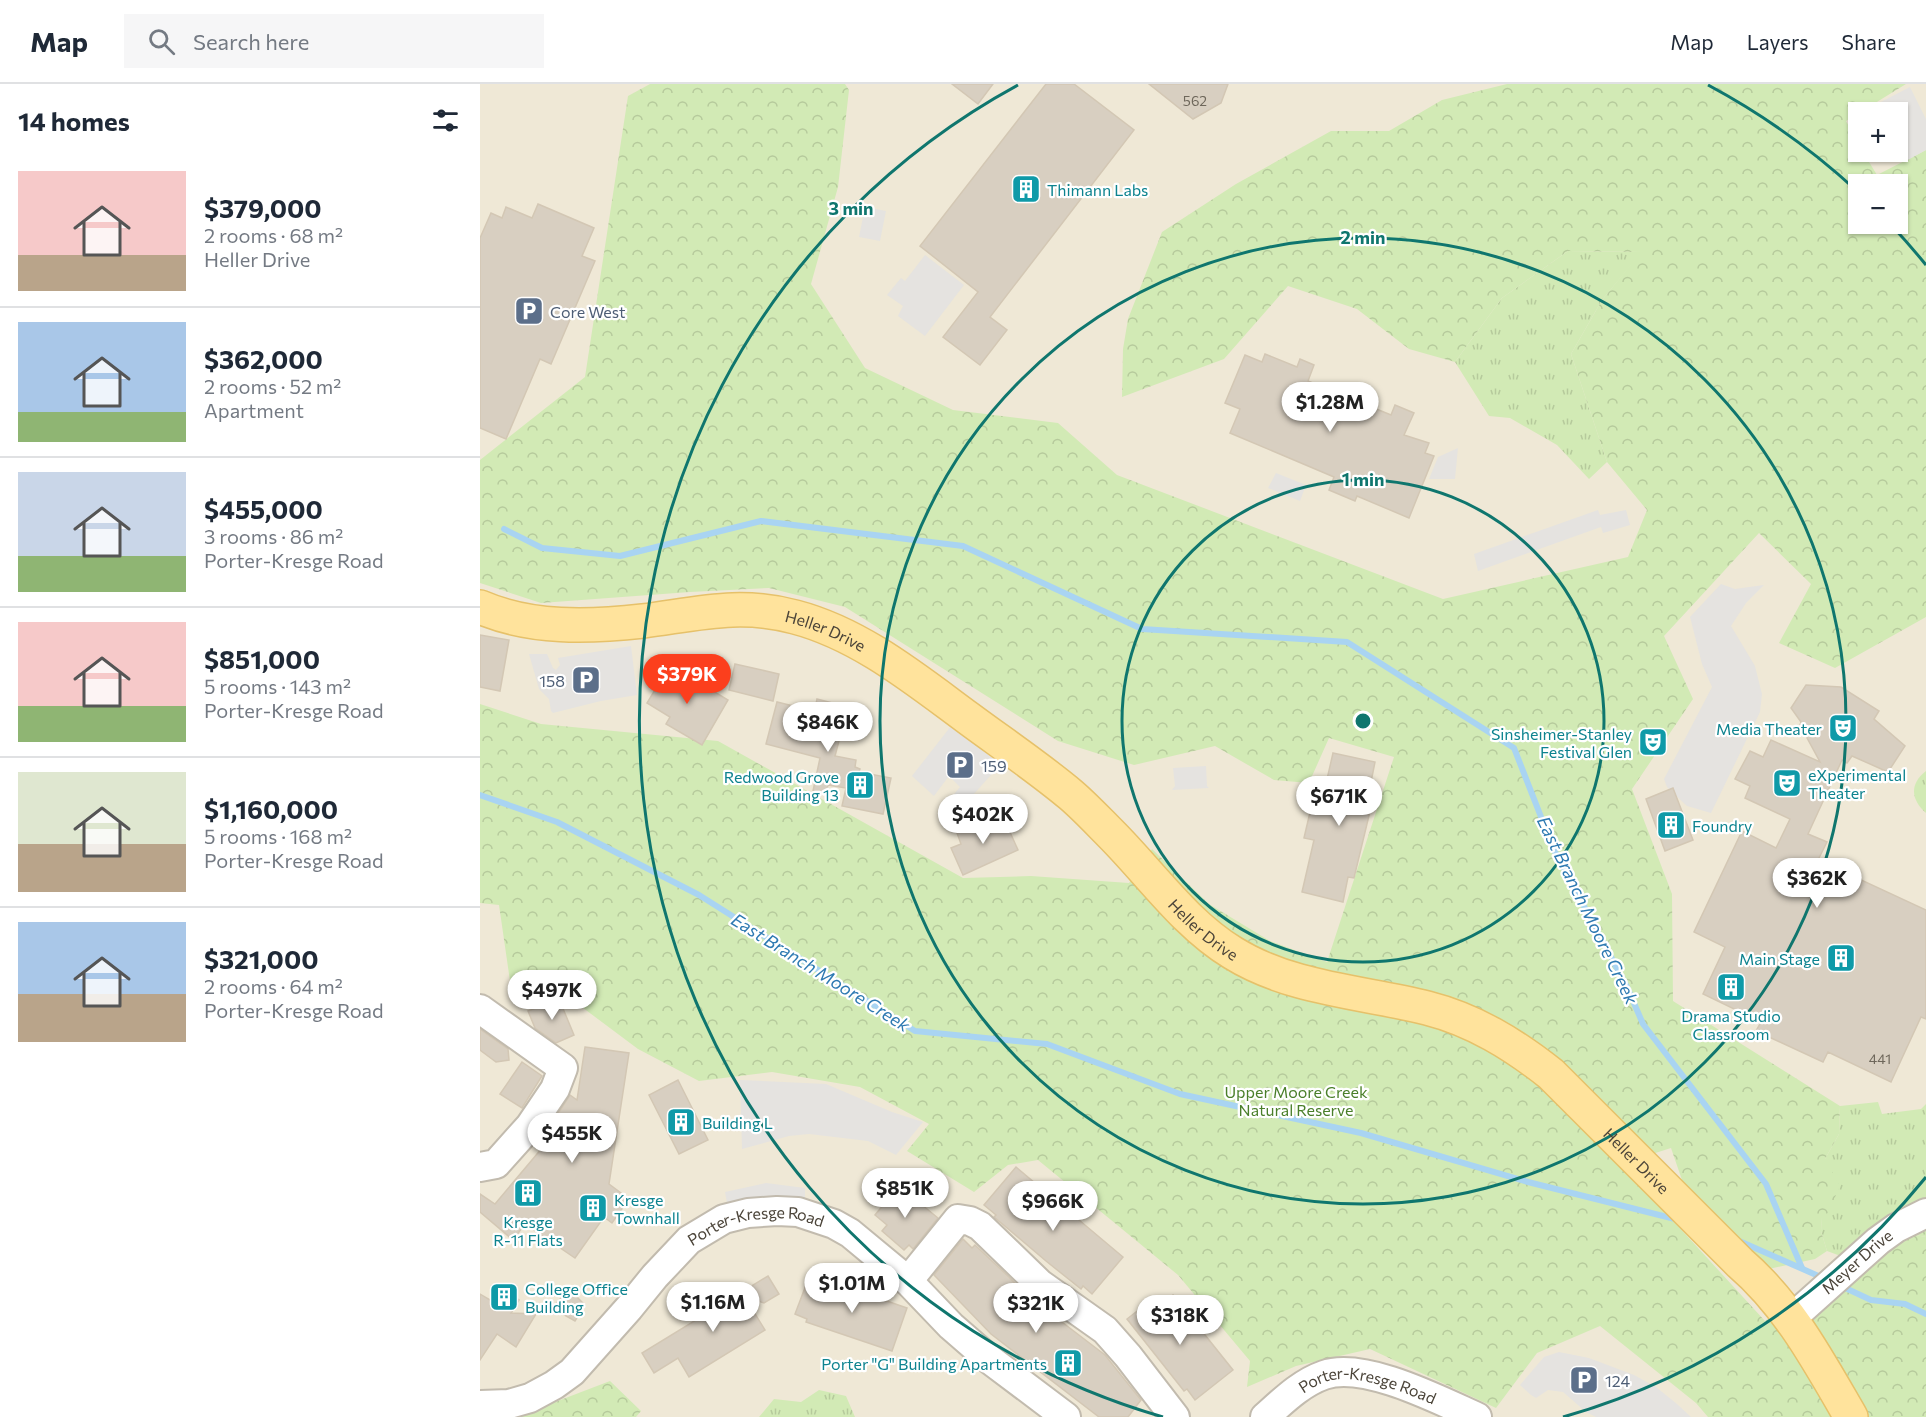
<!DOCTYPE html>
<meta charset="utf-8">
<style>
body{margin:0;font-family:Commissioner,sans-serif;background:#f6f6f7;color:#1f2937;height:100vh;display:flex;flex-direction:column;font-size:22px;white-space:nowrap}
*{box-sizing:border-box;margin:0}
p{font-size:20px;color:#747a83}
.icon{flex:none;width:33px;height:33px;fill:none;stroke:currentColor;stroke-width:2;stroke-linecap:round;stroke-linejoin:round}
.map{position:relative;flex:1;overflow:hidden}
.details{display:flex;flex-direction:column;background:#fff;width:480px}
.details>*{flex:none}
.controls{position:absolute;left:1368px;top:18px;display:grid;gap:12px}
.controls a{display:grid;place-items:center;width:60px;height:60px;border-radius:0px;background:#fff;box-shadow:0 2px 4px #0004;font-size:30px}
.price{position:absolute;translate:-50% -51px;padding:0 14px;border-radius:21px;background:#fff;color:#222;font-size:20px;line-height:39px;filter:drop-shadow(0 2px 3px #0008)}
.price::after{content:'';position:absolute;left:50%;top:36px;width:18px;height:14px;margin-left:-9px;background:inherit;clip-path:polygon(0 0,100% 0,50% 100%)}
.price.selected{background:#fc3f1d;color:#fff}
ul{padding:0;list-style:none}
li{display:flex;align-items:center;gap:18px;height:150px;padding:0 18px}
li+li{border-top:2px solid #e0e1e3}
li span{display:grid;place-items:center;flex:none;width:168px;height:120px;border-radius:0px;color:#555}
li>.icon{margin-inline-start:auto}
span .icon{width:72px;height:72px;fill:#fffc;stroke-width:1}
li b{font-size:26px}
h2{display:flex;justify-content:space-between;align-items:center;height:72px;padding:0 18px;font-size:26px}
header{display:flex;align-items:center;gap:36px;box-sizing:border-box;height:84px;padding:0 30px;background:#fff;border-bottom:2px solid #e0e1e3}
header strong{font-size:28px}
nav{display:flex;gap:33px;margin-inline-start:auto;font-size:21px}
.search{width:420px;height:54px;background:#f6f6f7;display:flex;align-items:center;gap:15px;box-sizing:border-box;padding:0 21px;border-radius:0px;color:#747a83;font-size:22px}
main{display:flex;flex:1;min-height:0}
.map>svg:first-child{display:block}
.education{fill:#efe8d6;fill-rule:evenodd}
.grass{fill:url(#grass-tufts)}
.forest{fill:url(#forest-crowns);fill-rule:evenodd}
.parking{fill:#e5e3e0}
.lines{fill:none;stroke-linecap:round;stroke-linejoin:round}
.stream{stroke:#a9d4f2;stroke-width:6}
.building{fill:#d8cfc1;stroke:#d3c7b4;stroke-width:1.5}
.minor-casing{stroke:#c2bbae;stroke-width:32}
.major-casing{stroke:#e6c16a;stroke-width:36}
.minor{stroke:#fff;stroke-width:28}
.major{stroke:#ffe39c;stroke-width:33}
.ring{fill:none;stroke:#0f766e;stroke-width:3}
.labels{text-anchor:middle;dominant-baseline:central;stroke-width:4.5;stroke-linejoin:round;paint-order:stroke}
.number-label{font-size:14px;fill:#6e675b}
.culture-label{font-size:16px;fill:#0d838f;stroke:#fff;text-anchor:start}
.service-label{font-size:16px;fill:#4e5e75;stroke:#fff;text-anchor:start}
.street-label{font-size:16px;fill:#4b4439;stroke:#fff}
.park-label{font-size:16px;fill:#4a7f2a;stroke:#fff}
.water-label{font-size:18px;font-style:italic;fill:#2e7ab2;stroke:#fff}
.centre{fill:#0f766e;stroke:#fff;stroke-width:3}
.ring-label{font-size:18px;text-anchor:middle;font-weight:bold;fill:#0f766e;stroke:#fff;stroke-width:4.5;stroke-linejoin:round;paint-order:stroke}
</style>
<header>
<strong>Map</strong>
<div class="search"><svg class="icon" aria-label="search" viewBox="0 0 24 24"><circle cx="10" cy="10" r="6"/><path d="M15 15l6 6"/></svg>Search here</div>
<nav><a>Map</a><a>Layers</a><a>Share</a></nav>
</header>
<main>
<section class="details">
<h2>14 homes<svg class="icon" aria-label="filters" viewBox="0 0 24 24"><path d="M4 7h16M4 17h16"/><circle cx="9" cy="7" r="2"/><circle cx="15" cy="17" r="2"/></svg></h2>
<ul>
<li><span style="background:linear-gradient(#f6c9c9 70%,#b9a48a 0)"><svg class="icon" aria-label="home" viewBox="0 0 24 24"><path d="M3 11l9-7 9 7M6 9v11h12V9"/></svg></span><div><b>$379,000</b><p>2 rooms · 68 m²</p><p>Heller Drive</p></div></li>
<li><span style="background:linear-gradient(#a9c7e8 75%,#8fb573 0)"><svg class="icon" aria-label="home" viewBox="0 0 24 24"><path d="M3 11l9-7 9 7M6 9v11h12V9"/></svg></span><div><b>$362,000</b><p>2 rooms · 52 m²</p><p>Apartment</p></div></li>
<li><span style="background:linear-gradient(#c9d6e8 70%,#8fb573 0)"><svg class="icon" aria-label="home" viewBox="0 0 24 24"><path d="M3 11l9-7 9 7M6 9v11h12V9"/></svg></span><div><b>$455,000</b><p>3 rooms · 86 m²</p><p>Porter-Kresge Road</p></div></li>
<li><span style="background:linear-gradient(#f6c9c9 70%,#8fb573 0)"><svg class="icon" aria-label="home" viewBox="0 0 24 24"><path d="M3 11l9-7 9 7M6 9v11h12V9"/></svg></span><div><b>$851,000</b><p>5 rooms · 143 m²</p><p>Porter-Kresge Road</p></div></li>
<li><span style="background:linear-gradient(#dfe7d0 60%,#b9a48a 0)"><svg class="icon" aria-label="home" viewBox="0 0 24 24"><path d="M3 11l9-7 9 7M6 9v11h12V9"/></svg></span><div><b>$1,160,000</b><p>5 rooms · 168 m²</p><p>Porter-Kresge Road</p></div></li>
<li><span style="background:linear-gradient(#a9c7e8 60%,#b9a48a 0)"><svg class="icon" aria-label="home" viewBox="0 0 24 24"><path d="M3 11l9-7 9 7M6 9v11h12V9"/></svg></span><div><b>$321,000</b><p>2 rooms · 64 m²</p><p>Porter-Kresge Road</p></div></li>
</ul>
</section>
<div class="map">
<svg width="1446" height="1333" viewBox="0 0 1446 1333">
<defs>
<pattern id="grass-tufts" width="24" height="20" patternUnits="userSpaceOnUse" patternTransform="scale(1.5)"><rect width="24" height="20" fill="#d2eab5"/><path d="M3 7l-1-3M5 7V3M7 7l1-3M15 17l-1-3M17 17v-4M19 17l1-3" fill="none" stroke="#b6ca9c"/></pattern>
<pattern id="forest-crowns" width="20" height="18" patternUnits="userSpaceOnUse" patternTransform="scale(1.5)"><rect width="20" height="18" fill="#d2eab5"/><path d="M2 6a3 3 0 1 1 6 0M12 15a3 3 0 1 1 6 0" fill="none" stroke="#b6ca9c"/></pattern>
</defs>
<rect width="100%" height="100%" fill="#f6f3ec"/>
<path class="education" d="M0,0H1446V1333H0ZM1378,28H1418V68H1378ZM1378,100H1418V140H1378Z"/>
<g class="grass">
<polygon points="1088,167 1162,168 1122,216 1091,270 1127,378 1109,395 1077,361 1030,334 1009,332 975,278 1022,214"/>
<path d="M1446,687V729C1431,716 1429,700 1446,687Z"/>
<polygon points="1398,1018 1402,1030 1441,1025 1446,1020 1446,1153 1424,1149 1377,1178 1347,1167 1341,1147 1345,1075 1359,1050 1360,1022"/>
<polygon points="339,1306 366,1312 375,1333 279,1333 294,1315 321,1318"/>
</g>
<g class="forest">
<path d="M170,0H365L369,6L358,103L331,200L385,284L473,326L578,339L637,391L963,515L1148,473L1167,426L1127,378L1091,270L1122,216L1161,168L1088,167L1022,214L975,278L929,265L877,225L808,202L744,275L642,313L643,265L648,235L682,148L756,100L851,47H909L962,16L1027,0H1426L1366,37L1378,59V68H1383L1397,91L1446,66V533L1355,584L1299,559L1331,500L1279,449L1184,552L1213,615L1152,705L1192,810L1193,917L1360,1022L1359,1050L1345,1075L1360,1102L1348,1129L1342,1134L1341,1147L1347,1167L1335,1175L1284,1186L1202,1096L1191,1064L1141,1080L1285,1237L1424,1149L1446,1153V1333H1228L1216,1319L1120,1242L1057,1269L1016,1324L890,1265L816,1282L767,1303L770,1277L698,1191L558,1076L528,1081L494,1108L427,1067L449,1040L380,1003L292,988L219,997L158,965L59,891L31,904L19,821L0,819V620L61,640L238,657L483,794L551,792L649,799L672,765L729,820L790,857L847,878L914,673L849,654L829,699L794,696L735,662L654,681L578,657L365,523L289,504L210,508L61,519L0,499V376L105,293L148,12ZM1378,100H1418V140H1378Z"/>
<polygon points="130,1297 161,1327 156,1333 36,1333"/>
</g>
<g class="parking">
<polygon points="1430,3 1446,35 1446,66 1426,77 1418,63 1418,28 1399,28 1395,21"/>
<polygon points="385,123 406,127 400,157 379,153"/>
<polygon points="445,171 484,201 445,252 418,232 423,222 407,211 421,194 425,197"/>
<polygon points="978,364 975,395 949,395 958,373"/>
<polygon points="796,389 826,401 820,417 788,404"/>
<polygon points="1118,426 1120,431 1146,426 1150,441 1123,449 1121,443 998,487 994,470"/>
<polygon points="1241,500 1255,505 1284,501 1266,519 1251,542 1275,582 1282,610 1280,628 1231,729 1207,722 1187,703 1184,695 1232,603 1222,580 1210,533"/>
<polygon points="151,562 157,611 121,617 73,629 71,627 69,615 59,605 49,570 67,570 73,584 76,586 80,581 78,574"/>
<polygon points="475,637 529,671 474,732 463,724 480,703 469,692 454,712 432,692"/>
<polygon points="726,682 727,702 729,704 692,706 695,702 693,684"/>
<polygon points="260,996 346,1000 412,1028 443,1038 416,1071 388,1057 329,1050 309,1052 262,1065"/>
<polygon points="286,1099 325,1104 325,1120 248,1124 245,1108"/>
<polygon points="1079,1268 1109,1274 1154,1291 1176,1303 1197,1320 1211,1333 1116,1333 1106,1328 1083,1308 1068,1306 1056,1314 1051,1311 1040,1301 1064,1273"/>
</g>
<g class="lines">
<g class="stream">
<polyline points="24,445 62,464 140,472 281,437 483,462 662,545 867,558 1034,664 1074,766 1147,903 1163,940 1286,1100 1322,1184"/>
<polyline points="0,711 77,738 219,811 435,947 567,960 700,1010 881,1049 1048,1098 1199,1136"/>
<polyline points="1257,1156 1343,1194"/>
<polyline points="1361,1202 1391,1216 1425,1220 1446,1230"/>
</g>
</g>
<g class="building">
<polygon points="472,0 513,0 498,20"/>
<polygon points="566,0 594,0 654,46 510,233 527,246 500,281 463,253 498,208 440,162"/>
<polygon points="669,0 748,0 741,19 713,35"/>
<polygon points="58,120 114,144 102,172 115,177 71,280 60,275 26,355 0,344 0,154 11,129 22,134 26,123 52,134"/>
<polygon points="785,270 817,283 820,275 834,281 828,297 911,331 915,321 934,329 924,351 949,359 945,369 954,372 929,434 877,412 875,417 849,406 854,393 750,349 760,325 745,319 765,271 782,278"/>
<polygon points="0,551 29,556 20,607 0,603"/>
<polygon points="255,580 299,590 293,617 249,606"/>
<polygon points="190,581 248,616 222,661 186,640 190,633 167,619"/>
<polygon points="1326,601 1361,603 1399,627 1394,635 1425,662 1408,688 1372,672 1367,679 1362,676 1328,750 1347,758 1338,776 1446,826 1446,935 1441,933 1411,998 1348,968 1343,978 1276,947 1281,938 1223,910 1245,863 1214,848 1262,747 1296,764 1310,735 1265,714 1270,702 1255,695 1270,667 1283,673 1291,656 1340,678 1320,641 1321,638 1311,624"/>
<polygon points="337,615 368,623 355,672 376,676 375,683 380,685 379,688 411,694 403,730 362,722 366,704 348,701 346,710 333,707 340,674 286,660 297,618 329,626 330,624 335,625"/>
<polygon points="853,669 895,678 887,718 892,719 874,794 868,793 863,818 822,808 834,756 824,754 831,724 840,726"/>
<polygon points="1193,704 1213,756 1185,767 1166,715"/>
<polygon points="512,734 515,741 525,737 538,766 483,791 471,764 481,760 477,749"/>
<polygon points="79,915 94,951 76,959 55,944 48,927"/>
<polygon points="0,945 28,965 29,976 16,978 0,966"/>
<polygon points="105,963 149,969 129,1100 149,1115 132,1139 124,1133 95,1174 45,1140 33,1156 0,1128 0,1110 15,1120 73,1051 68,1045 90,1011 97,1016"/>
<polygon points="42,978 62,992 42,1024 20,1010"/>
<polygon points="198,996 228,1056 199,1070 169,1011"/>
<polygon points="536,1083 643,1173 612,1210 603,1202 601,1205 566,1177 520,1138 514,1133 516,1131 504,1121"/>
<polygon points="419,1102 458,1134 433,1165 429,1161 424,1166 402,1147 407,1141 395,1131"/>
<polygon points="483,1155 492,1164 495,1161 530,1194 544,1209 540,1213 566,1233 570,1229 625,1271 661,1316 648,1333 619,1333 511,1250 454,1191"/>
<polygon points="288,1192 299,1210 284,1219 264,1212 285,1246 209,1293 198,1274 174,1289 162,1269"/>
<polygon points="343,1195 427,1224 412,1267 326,1238 327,1235 315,1230 326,1201 339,1206"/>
<polygon points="20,1202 39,1216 31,1229 56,1230 36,1263 17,1250 0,1276 0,1210 10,1216"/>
<polygon points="89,1205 105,1221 95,1237 72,1224"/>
<polygon points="693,1211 753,1286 715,1316 707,1305 704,1307 647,1235 675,1213 681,1221"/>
</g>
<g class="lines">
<g class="minor-casing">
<g id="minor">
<polyline points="0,925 83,984 75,1005 50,1042 16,1080 0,1083"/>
<polyline points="428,1197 478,1135 490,1137 500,1142 560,1200 625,1246 648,1272 695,1333"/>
<path id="s1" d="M1312,1234L1398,1157L1416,1144L1446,1129"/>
<path id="s2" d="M0,1321L29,1320L50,1314L74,1301L92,1288L149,1224L175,1192L209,1156L244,1135L268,1129L297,1127L318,1128L354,1140L370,1149L428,1197L471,1242L509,1275L586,1333"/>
<path id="s3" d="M785,1333C803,1317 821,1299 844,1291C884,1277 959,1316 997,1333"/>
</g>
</g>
<g class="major-casing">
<g id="major">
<path id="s4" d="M0,523C51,545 109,543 163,537C217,530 260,518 315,533C380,550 435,595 488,634C523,660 559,684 591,711C605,723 618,737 631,750C670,789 705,840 753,869C811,905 883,908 947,924C994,936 1033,960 1071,990L1260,1179C1309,1221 1339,1278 1371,1333"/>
</g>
</g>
<use href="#minor" class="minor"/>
<use href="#major" class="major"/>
</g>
<g class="ring">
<circle cx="883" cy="637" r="241"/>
<circle cx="883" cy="637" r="483"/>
<path d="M1446 1093A724 724 0 0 1 1083 1333M683 1333A724 724 0 0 1 538 1M1228 1A724 724 0 0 1 1377 107M1413 143A724 724 0 0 1 1446 181"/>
</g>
<defs>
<g id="building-square" transform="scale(1.5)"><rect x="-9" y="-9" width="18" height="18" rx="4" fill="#0f9aa8" stroke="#fff"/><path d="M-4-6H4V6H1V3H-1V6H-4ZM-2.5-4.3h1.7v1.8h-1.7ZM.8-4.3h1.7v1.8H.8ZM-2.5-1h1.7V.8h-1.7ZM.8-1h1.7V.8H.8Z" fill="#fff"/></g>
<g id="parking-square" transform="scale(1.5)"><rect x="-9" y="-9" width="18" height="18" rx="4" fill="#5c6f8a" stroke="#fff"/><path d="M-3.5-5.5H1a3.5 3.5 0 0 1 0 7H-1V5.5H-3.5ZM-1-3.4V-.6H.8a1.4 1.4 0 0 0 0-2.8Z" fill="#fff"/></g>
<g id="theatre-square" transform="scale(1.5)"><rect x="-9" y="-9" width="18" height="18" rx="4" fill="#0f9aa8" stroke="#fff"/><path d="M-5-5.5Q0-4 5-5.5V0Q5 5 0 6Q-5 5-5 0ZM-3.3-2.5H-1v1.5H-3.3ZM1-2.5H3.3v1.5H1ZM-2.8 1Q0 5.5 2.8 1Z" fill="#fff"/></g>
</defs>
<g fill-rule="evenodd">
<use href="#building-square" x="546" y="105"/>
<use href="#parking-square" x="49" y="227"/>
<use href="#parking-square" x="106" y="596"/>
<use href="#theatre-square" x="1363" y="644"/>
<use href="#theatre-square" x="1173" y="658"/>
<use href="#parking-square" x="480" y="681"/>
<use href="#theatre-square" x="1307" y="699"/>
<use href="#building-square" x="380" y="701"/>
<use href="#building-square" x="1191" y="741"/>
<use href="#building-square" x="1361" y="874"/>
<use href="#building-square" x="1251" y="903"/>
<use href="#building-square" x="201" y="1038"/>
<use href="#building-square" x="48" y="1109"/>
<use href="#building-square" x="113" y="1124"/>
<use href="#building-square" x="24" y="1213"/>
<use href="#building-square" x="588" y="1279"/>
<use href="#parking-square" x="1104" y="1296"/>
</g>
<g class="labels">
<g class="number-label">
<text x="715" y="16">562</text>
<text x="1400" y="974">441</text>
</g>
<g class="culture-label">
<text x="567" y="105">Thimann Labs</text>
<text x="1342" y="644" text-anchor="end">Media Theater</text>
<text x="1152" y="649" text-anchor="end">Sinsheimer-Stanley<tspan x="1152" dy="18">Festival Glen</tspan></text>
<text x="1328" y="690">eXperimental<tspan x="1328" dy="18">Theater</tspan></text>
<text x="359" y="692" text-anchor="end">Redwood Grove<tspan x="359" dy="18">Building 13</tspan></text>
<text x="1212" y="741">Foundry</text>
<text x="1340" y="874" text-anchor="end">Main Stage</text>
<text x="1251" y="931" text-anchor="middle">Drama Studio<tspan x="1251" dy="18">Classroom</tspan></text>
<text x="222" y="1038">Building L</text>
<text x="134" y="1115">Kresge<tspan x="134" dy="18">Townhall</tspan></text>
<text x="48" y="1137" text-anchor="middle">Kresge<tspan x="48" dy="18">R-11 Flats</tspan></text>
<text x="45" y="1204">College Office<tspan x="45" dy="18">Building</tspan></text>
<text x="567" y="1279" text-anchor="end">Porter "G" Building Apartments</text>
</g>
<g class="service-label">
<text x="70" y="227">Core West</text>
<text x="85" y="596" text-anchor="end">158</text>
<text x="501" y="681">159</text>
<text x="1125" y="1296">124</text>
</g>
<g class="street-label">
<text stroke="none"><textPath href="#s4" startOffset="352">Heller Drive</textPath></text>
<text stroke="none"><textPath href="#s4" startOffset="838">Heller Drive</textPath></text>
<text stroke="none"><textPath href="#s4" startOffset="1342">Heller Drive</textPath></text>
<text stroke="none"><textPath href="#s2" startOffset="348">Porter-Kresge Road</textPath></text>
<text stroke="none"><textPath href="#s1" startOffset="86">Meyer Drive</textPath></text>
<text stroke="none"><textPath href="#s3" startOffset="117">Porter-Kresge Road</textPath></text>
</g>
<g class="park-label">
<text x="816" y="1007">Upper Moore Creek<tspan x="816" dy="18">Natural Reserve</tspan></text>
</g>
<g class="water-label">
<text transform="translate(1108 826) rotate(64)">East Branch Moore Creek</text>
<text transform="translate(341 888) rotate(32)">East Branch Moore Creek</text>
</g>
</g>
<circle cx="883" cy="637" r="9" class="centre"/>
<g class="ring-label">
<text x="371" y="131">3 min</text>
<text x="883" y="160">2 min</text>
<text x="883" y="402">1 min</text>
</g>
</svg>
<div class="controls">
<a>+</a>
<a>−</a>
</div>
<b class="price" style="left:850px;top:349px">$1.28M</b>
<b class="price selected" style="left:207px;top:621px">$379K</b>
<b class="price" style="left:348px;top:669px">$846K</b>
<b class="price" style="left:859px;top:743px">$671K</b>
<b class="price" style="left:503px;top:761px">$402K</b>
<b class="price" style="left:1337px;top:825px">$362K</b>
<b class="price" style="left:72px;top:937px">$497K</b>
<b class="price" style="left:92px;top:1080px">$455K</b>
<b class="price" style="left:425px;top:1135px">$851K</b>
<b class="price" style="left:573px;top:1148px">$966K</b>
<b class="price" style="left:372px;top:1230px">$1.01M</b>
<b class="price" style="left:233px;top:1249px">$1.16M</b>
<b class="price" style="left:556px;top:1250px">$321K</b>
<b class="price" style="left:700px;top:1262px">$318K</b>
</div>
</main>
